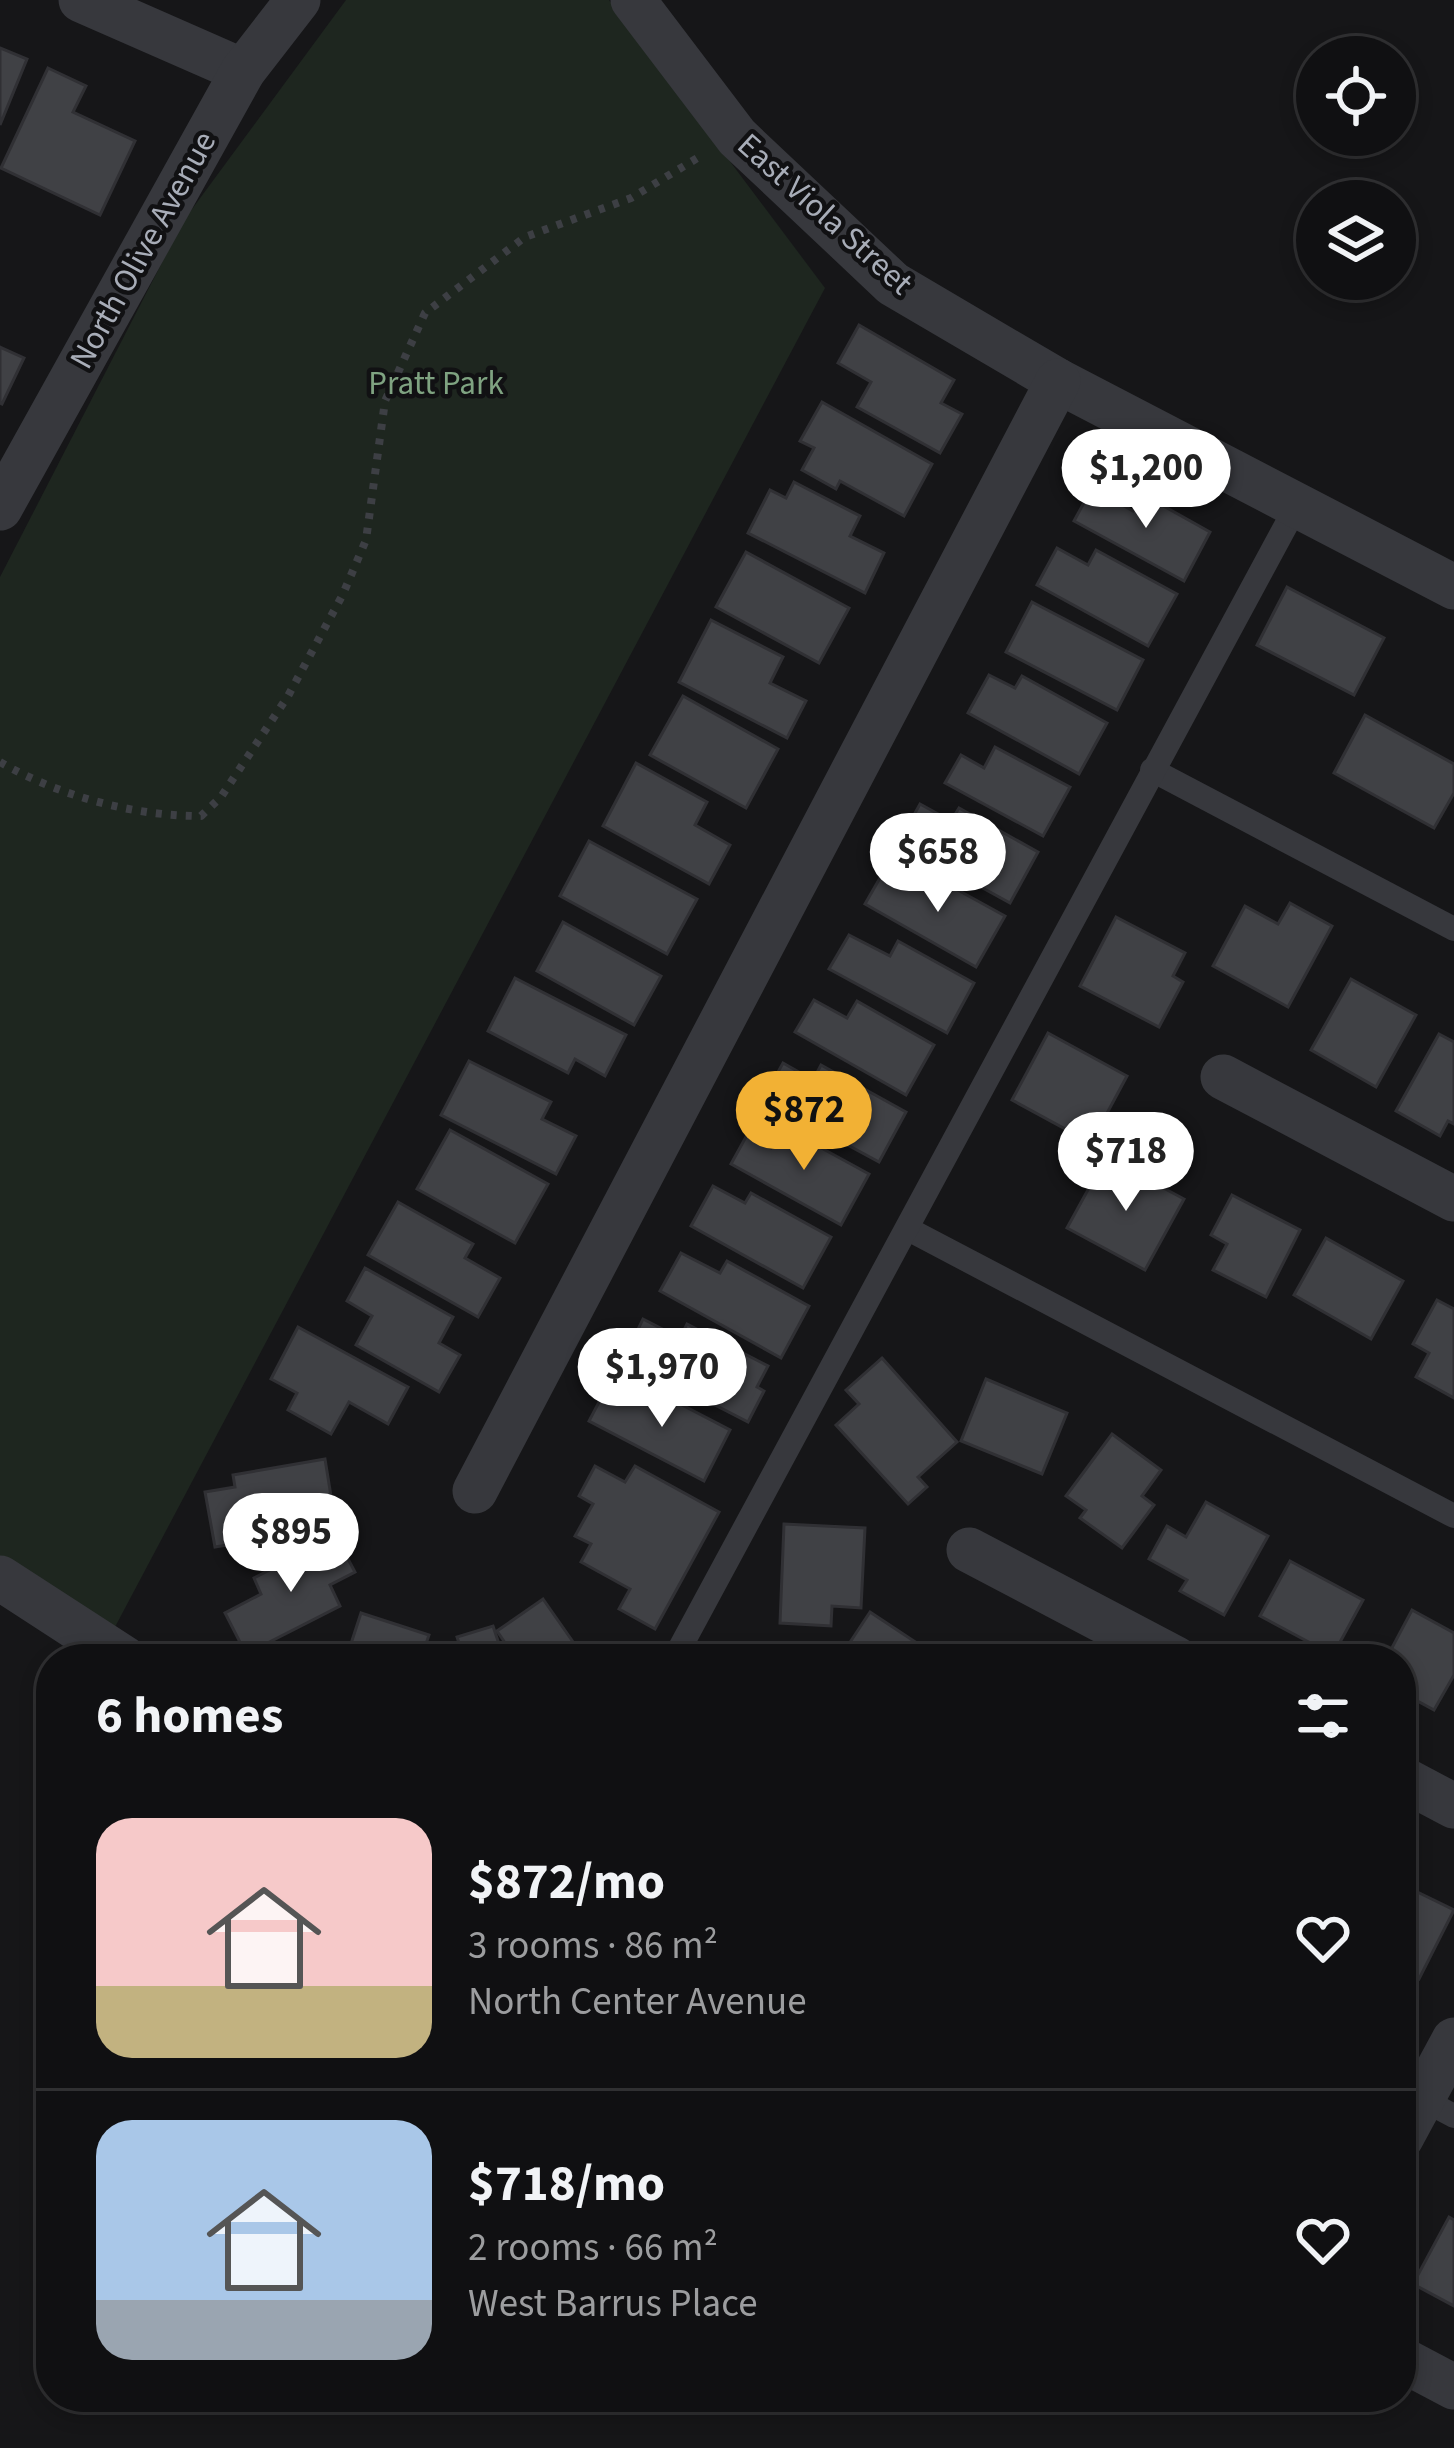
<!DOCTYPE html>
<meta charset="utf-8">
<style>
body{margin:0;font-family:"Source Sans 3",sans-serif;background:#19191b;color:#f1f3f6;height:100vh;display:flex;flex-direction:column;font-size:45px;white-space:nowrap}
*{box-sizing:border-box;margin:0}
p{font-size:39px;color:#9c9d9f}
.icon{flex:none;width:66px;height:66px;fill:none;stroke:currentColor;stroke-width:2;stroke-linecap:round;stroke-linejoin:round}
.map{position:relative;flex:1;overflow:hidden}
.side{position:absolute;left:36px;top:1644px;width:1380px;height:768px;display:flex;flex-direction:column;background:#101012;border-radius:48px;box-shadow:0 6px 18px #0003,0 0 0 3px #303032}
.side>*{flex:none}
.controls{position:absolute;left:1296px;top:36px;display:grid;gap:24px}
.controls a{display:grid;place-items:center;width:120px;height:120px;border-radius:50%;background:#101012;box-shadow:0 6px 18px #0003,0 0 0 3px #303032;font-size:60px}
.price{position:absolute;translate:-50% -102px;padding:0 27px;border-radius:42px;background:#fff;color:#222;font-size:39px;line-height:78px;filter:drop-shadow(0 3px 6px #0008)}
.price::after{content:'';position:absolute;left:50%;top:72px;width:36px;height:27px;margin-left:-18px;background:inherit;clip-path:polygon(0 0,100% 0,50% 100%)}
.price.on{background:#f2b134;color:#111}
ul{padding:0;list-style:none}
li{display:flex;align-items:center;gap:36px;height:300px;padding:0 60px}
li+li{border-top:3px solid #303032}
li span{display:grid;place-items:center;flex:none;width:336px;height:240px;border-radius:36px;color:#555}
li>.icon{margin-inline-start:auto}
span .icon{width:144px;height:144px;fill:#fffc;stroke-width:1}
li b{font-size:51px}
h2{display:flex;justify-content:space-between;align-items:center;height:144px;padding:0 60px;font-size:51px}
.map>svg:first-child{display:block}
.green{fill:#1e261f}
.building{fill:#404145;stroke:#303034;stroke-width:3}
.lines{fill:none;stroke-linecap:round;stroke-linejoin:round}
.path{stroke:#3d3f44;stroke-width:8;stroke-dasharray:6 9;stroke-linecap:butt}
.lane{stroke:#37383d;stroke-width:24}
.street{stroke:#37383d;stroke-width:45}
.labels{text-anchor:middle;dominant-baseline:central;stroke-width:9;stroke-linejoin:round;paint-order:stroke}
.street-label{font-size:33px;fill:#a8adb8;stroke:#111113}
.park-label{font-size:33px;fill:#7fa381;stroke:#111113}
</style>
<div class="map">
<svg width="1454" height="2448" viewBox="0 0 1454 2448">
<rect width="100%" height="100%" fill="#161618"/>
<polygon class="green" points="346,0 609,0 825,288 115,1627 0,1567 0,577 184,220"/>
<g class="building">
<polygon points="0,48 27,59 0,125"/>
<polygon points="48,68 86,86 73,112 135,141 100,215 1,168"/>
<polygon points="859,325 954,380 941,403 962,414 940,453 857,407 871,382 838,363"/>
<polygon points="0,347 24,358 2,404 0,403"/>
<polygon points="822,402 932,464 904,516 840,481 836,489 802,470 814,448 800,441"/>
<polygon points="794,482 860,516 850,536 884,553 865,593 748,533 770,490 786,498"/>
<polygon points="1092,488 1133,511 1142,494 1210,532 1184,581 1074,521"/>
<polygon points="1057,548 1088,565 1096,550 1177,594 1148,646 1037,585"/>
<polygon points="746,552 849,608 819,663 716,607"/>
<polygon points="1287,587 1384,638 1354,695 1257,645"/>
<polygon points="1032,602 1143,660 1117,710 1006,652"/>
<polygon points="711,620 783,657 770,683 806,701 787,738 679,682"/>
<polygon points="989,675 1015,688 1022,676 1107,723 1079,774 968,713"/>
<polygon points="683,696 778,749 746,808 650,755"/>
<polygon points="1365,715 1454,764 1454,793 1434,828 1334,773"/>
<polygon points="995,747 1070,787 1043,836 945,783 961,755 984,768"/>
<polygon points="636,763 707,802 695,825 730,845 709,884 603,826"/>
<polygon points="920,804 951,821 959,808 1038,852 1010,903 899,842"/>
<polygon points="589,841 697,899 667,954 560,896"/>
<polygon points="884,871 916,888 925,872 1005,916 976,967 865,904"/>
<polygon points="1290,903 1332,926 1288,1007 1213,966 1245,906 1278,924"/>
<polygon points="1116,917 1185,953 1173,976 1183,982 1159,1027 1080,986"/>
<polygon points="563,922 661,976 634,1025 537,971"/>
<polygon points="849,935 890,956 898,941 974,983 947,1033 829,969"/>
<polygon points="515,978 626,1035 605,1076 575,1059 568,1073 488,1031"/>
<polygon points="1351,979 1416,1015 1376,1087 1311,1050"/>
<polygon points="814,1000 847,1018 857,1001 934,1045 906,1095 795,1032"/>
<polygon points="1048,1033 1127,1076 1091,1143 1012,1100"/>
<polygon points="1439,1034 1454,1042 1454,1124 1448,1121 1440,1136 1396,1111"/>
<polygon points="469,1061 551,1102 542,1119 576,1136 556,1174 441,1115"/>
<polygon points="783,1063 813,1080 821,1065 906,1112 879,1162 763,1099"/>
<polygon points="783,1127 869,1174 841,1225 731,1164 747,1135 771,1148"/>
<polygon points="450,1130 548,1184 515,1243 417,1189"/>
<polygon points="1106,1157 1184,1199 1145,1270 1067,1228"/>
<polygon points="713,1186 745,1203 751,1193 831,1237 803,1288 691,1226"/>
<polygon points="1232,1195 1300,1230 1266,1297 1213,1270 1227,1244 1211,1235"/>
<polygon points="398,1202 473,1244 465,1258 500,1278 478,1317 368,1255"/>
<polygon points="1326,1238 1403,1281 1371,1339 1294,1295"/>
<polygon points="681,1253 720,1273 727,1261 809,1306 781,1358 660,1291"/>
<polygon points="365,1268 453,1317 439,1343 460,1355 439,1392 356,1345 372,1316 347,1301"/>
<polygon points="1437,1300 1454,1309 1454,1398 1416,1377 1429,1353 1413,1344"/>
<polygon points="643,1319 680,1338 687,1324 768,1366 757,1387 764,1391 748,1422 624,1358"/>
<polygon points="298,1327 408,1387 388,1424 349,1402 331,1434 288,1410 297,1393 271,1379"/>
<polygon points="882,1358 957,1442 918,1477 927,1487 908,1504 836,1425 859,1404 846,1390"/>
<polygon points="986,1379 1067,1413 1042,1474 961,1441"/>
<polygon points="609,1383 652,1406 659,1393 730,1430 704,1481 589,1421"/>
<polygon points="1112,1434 1161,1470 1142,1496 1154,1505 1122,1548 1080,1518 1086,1510 1066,1496"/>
<polygon points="325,1459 336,1527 215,1547 205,1492 235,1487 233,1475"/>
<polygon points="595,1466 625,1482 635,1466 719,1512 655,1629 619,1609 630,1589 581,1562 591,1544 575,1536 593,1504 579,1496"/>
<polygon points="1206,1502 1268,1536 1224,1615 1180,1591 1187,1580 1149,1559 1167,1526 1186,1537"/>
<polygon points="784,1524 865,1528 861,1608 832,1606 831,1626 780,1623"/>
<polygon points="336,1536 355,1572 330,1585 340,1606 246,1654 225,1613 261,1594 254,1578"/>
<polygon points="1290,1561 1363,1600 1333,1655 1260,1616"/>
<polygon points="543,1599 585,1659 516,1659 497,1631"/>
<polygon points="1412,1610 1454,1633 1454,1675 1434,1710 1401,1692 1401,1659 1386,1659"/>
<polygon points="870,1612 941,1659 839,1659"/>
<polygon points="361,1613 429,1635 421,1659 346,1659"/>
<polygon points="493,1626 504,1659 464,1659 457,1637"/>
<polygon points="1401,1884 1454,1910 1419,1979 1401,1970"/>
<polygon points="1449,2217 1454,2220 1454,2306 1413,2284"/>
</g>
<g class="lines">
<path class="path" d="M0,762C59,796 133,816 201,816L221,797L288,696L343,594L366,540L385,401L425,313L525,237L631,198L704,154"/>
<g class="lane">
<polyline points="1152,770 1454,929"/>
<polyline points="908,1229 1454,1516"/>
<polyline points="674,1659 1297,505"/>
<polyline points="1401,2088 1454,2116"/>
</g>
<g class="street">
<polyline points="81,0 243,71"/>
<polyline points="633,0 737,137 893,284 1058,381 1454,587"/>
<polyline points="0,508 243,71 298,0"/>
<polyline points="1223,1077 1454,1199"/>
<polyline points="475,1491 1058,381"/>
<polyline points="969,1550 1176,1659"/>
<polyline points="0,1578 125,1659"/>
<polyline points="1401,1778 1454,1806"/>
<polyline points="1401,2138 1454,2040"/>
<polyline points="1401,2359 1454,2387"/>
</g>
</g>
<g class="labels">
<g class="street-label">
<text transform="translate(825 214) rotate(42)">East Viola Street</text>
<text transform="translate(143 250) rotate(-61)">North Olive Avenue</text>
</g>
<g class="park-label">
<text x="436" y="383">Pratt Park</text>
</g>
</g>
</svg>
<div class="controls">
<a><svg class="icon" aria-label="locate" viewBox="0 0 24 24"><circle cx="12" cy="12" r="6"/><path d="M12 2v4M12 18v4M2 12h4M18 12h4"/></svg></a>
<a><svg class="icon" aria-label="layers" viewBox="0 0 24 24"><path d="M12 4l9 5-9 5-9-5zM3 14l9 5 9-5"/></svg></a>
</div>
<b class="price" style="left:1146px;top:531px">$1,200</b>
<b class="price" style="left:938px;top:915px">$658</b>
<b class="price on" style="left:804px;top:1173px">$872</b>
<b class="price" style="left:1126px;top:1214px">$718</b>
<b class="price" style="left:662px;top:1430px">$1,970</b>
<b class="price" style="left:291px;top:1595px">$895</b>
<section class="side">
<h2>6 homes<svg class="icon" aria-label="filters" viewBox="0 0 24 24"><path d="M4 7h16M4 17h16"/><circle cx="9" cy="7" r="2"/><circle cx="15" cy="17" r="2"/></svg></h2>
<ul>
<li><span style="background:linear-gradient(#f6c9c9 70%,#c2b280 0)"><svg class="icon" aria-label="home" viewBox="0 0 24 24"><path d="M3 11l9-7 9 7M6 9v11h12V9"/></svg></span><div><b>$872/mo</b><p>3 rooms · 86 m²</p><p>North Center Avenue</p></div><svg class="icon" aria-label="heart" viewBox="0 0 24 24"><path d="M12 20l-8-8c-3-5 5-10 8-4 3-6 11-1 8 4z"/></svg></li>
<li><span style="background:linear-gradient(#a9c7e8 75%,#9aa5b1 0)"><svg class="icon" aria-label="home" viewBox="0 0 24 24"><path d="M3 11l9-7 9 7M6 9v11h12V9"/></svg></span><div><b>$718/mo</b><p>2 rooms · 66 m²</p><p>West Barrus Place</p></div><svg class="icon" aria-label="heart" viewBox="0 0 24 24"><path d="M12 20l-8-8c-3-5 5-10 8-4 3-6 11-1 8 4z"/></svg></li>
</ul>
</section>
</div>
